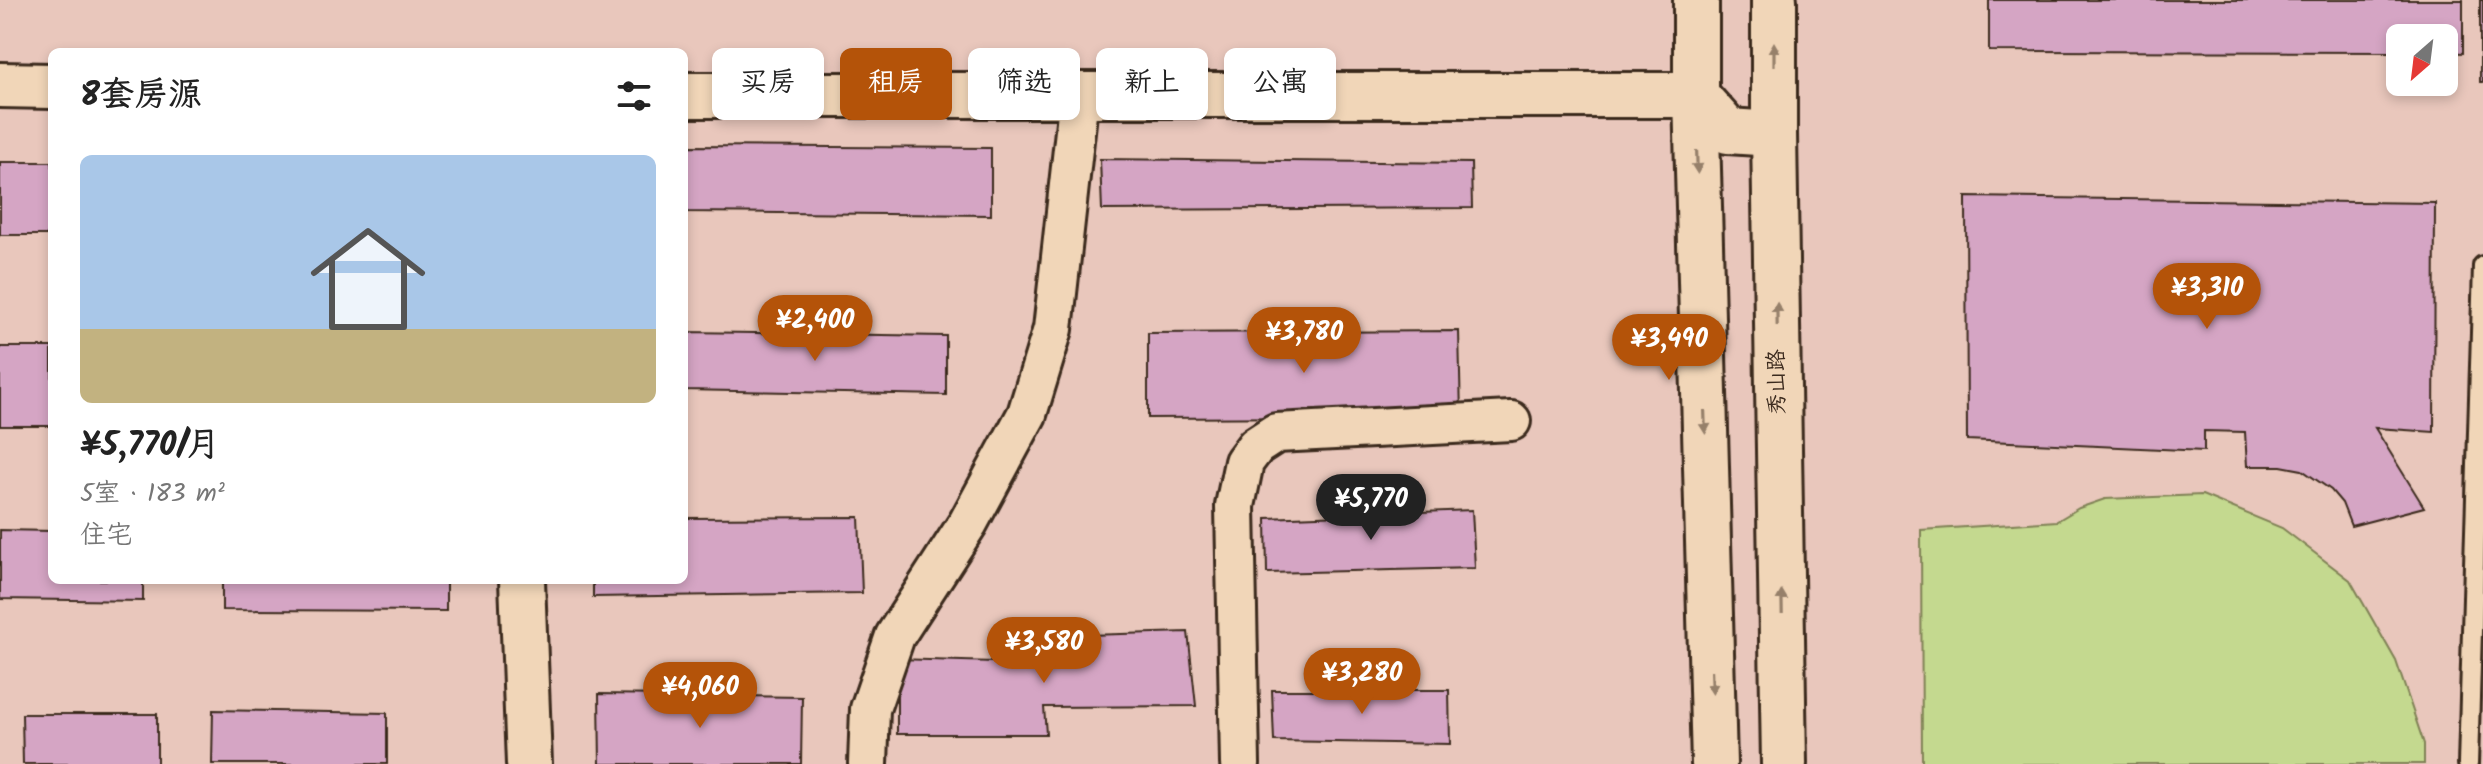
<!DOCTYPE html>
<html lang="zh">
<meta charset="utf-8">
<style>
body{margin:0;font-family:Kalam,"LXGW WenKai TC",sans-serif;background:#f2f2f2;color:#222;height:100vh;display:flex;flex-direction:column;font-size:30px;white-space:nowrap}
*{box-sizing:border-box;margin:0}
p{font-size:26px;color:#767676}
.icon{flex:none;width:44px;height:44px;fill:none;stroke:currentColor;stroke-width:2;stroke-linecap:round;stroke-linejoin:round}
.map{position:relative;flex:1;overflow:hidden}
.sheet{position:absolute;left:48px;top:48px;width:640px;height:536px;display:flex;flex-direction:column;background:#fff;border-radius:12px;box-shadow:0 4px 12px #0003}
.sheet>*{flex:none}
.guide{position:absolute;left:712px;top:48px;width:760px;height:72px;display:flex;gap:16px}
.needle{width:52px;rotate:208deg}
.buttons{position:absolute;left:2386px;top:24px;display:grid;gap:16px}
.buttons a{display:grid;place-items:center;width:72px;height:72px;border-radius:12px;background:#fff;box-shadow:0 4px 12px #0003;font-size:40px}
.price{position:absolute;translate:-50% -68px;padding:0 18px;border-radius:28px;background:#b45309;color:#fff;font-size:26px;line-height:52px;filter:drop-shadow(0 2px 4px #0008)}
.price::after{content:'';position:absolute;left:50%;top:48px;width:24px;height:18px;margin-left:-12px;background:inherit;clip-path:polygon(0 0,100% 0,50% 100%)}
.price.on{background:#222;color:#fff}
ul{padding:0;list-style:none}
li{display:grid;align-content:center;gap:16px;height:424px;padding:0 32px}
li span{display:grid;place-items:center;height:248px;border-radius:12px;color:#555}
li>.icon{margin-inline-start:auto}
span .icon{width:144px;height:144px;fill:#fffc;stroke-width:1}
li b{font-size:34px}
h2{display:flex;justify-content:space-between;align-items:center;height:96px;padding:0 32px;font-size:34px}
.chip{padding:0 28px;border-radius:12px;background:#fff;box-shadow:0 4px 12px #0003;font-size:28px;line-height:72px}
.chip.on{background:#b45309;color:#fff}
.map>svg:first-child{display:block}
.green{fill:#c4d98f;stroke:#808256;stroke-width:2}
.building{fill:#d5a5c4;stroke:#3b2a1e;stroke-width:2}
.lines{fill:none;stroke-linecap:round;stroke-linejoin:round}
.service-casing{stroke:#3b2a1e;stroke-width:24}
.minor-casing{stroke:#3b2a1e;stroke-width:44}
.tertiary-casing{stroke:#3b2a1e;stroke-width:50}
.secondary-casing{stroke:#3b2a1e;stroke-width:50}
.service{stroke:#f1d6b8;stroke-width:18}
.minor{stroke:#f1d6b8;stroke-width:38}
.tertiary{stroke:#f1d6b8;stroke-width:44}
.secondary{stroke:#f1d6b8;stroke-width:44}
.oneway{fill:#96806b}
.labels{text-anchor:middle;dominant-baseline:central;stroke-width:7;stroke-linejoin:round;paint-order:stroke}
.street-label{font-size:22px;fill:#3b2a1e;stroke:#f1d6b8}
</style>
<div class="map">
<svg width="2483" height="764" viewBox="0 0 2483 764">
<rect width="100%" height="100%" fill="#e9c7bc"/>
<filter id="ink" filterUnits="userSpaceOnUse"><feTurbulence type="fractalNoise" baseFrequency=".0125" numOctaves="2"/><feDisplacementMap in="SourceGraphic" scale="16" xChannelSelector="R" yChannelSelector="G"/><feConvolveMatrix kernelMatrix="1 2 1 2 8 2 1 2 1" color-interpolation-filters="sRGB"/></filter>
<g filter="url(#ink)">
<polygon class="green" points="2202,495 2282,528 2350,580 2396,661 2424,744 2424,764 1922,764 1921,530 2057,521 2079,508 2105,499"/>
<g class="building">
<polygon points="1989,0 2463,0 2463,53 2444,52 2444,38 2400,38 2400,52 1989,51"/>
<rect x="2480" y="0" width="3" height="82"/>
<polygon points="684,146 991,148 991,215 684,212"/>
<polygon points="1100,159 1471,163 1472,208 1102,210"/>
<rect x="0" y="162" width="52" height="73"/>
<polygon points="1966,197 2435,203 2434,432 2375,428 2424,507 2351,526 2342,503 2331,490 2302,470 2281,466 2247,466 2245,432 2204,431 2204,451 1967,440"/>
<polygon points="1459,331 1461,416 1148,418 1148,333"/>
<polygon points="684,332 946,336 946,395 684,390"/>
<rect x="0" y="347" width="52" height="79"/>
<polygon points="1472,510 1475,568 1267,573 1266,518"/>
<polygon points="859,517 862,593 593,597 593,580 684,580 684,518"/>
<polygon points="0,530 52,531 52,580 143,580 143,601 0,599"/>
<polygon points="222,580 446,580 446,611 222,610"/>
<polygon points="1188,632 1196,706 1044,707 1046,734 897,734 897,659 1057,664 1055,636"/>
<polygon points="1272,690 1449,690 1450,744 1274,741"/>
<polygon points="599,694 802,697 801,764 600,764"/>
<polygon points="213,710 387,713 387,764 212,764"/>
<polygon points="22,714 157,714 157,764 23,764"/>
</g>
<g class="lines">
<g class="service-casing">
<polyline id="service" points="2468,764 2483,266"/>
</g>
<g class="minor-casing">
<g id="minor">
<polyline points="868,764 870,709 895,636 968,523 1027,414 1053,329 1079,95"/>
<polyline points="1240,764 1235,506 1244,462 1256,446 1276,433 1511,421"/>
</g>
</g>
<g class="tertiary-casing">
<g id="tertiary">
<polyline points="0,85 52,86"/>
<polyline points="684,95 1696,95 1728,131 1774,134"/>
<polyline points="522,580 529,764"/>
</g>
</g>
<g class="secondary-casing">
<g id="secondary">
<polyline points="1696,0 1696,95 1714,764"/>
<polyline points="1774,0 1774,134 1784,764"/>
</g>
</g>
<use href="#service" class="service"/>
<use href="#minor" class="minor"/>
<use href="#tertiary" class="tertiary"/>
<use href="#secondary" class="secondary"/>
</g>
<defs><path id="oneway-solid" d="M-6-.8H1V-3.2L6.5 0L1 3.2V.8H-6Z" transform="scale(2)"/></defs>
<g class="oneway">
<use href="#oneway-solid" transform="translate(1774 54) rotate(-90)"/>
<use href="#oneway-solid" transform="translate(1697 162) rotate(88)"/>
<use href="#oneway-solid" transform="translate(1777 314) rotate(-91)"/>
<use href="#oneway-solid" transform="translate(1705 422) rotate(88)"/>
<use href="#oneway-solid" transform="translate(1782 602) rotate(-91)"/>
<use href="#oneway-solid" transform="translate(1712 682) rotate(88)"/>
</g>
</g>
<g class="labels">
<g class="street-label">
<text transform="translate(1778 382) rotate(-91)">秀山路</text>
</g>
</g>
</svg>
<div class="buttons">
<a><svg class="needle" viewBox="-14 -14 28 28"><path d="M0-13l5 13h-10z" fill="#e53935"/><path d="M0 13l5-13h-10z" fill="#767676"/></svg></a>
</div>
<b class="price" style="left:2207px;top:331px">¥3,310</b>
<b class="price" style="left:815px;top:363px">¥2,400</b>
<b class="price" style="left:1304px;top:375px">¥3,780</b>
<b class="price" style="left:1669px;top:382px">¥3,490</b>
<b class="price on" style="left:1371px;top:542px">¥5,770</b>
<b class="price" style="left:1044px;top:685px">¥3,580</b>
<b class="price" style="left:1362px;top:716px">¥3,280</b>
<b class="price" style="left:700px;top:730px">¥4,060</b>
<div class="guide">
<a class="chip">买房</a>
<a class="chip on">租房</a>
<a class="chip">筛选</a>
<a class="chip">新上</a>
<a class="chip">公寓</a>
</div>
<section class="sheet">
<h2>8套房源<svg class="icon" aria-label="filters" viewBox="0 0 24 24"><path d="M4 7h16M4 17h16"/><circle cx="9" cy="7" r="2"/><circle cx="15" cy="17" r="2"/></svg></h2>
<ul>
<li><span style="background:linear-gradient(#a9c7e8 70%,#c2b280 0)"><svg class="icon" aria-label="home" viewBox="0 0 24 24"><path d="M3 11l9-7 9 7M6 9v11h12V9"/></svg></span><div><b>¥5,770/月</b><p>5室 · 183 m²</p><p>住宅</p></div></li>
</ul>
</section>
</div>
